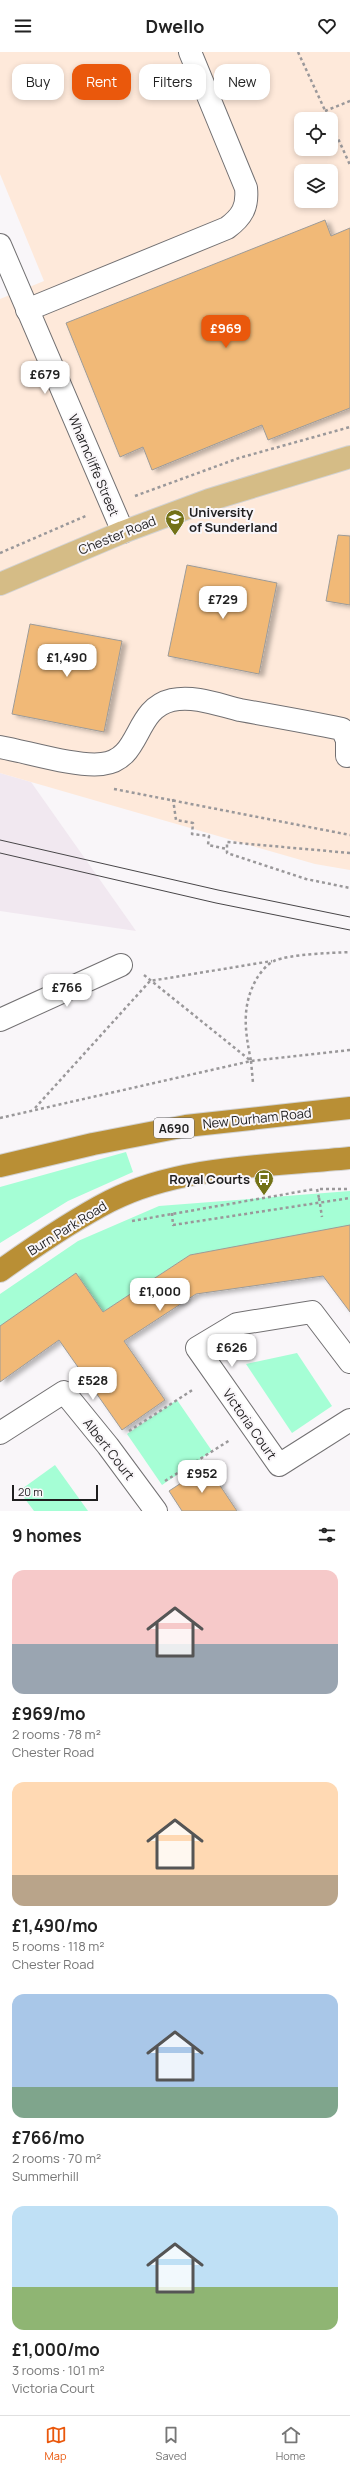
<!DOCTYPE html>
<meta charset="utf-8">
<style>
body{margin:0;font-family:Manrope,sans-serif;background:#f6f6f6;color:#222;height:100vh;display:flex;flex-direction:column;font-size:15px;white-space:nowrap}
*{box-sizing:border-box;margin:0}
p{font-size:13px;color:#767676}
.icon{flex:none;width:22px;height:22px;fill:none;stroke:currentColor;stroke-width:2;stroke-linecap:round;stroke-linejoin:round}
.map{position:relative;height:1459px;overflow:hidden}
.side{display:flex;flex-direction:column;background:#fff;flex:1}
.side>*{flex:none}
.hud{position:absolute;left:12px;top:12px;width:326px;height:36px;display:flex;gap:8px}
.tools{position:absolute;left:294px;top:60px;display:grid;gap:8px}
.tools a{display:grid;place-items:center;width:44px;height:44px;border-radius:8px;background:#fff;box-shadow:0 2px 6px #0003;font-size:20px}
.scale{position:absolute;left:12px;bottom:10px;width:86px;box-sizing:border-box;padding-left:4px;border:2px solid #1f1e1f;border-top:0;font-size:11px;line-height:14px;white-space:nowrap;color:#1f1e1f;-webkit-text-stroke:3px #f9f6f9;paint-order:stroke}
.price{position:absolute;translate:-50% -34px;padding:0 9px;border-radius:8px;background:#fff;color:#222;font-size:13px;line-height:26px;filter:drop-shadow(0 1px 2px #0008)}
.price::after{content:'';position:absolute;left:50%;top:24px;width:12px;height:9px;margin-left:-6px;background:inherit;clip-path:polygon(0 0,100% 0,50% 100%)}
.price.on{background:#ea580c;color:#fff}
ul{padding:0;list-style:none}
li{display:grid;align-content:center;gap:8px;height:212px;padding:0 12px}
li span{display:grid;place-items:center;height:124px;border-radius:12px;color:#555}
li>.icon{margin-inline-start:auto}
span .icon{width:72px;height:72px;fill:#fffc;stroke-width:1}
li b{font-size:17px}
h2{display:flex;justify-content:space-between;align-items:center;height:48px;padding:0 12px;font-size:17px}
.tag{padding:0 14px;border-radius:12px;background:#fff;box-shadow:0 2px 6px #0003;font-size:14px;line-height:36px}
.tag.on{background:#ea580c;color:#fff}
header{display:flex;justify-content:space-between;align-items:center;height:52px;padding:0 12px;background:#fff;font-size:18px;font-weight:700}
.dock{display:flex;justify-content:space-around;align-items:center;height:56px;border-top:1px solid #e0e0e0;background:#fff;font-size:11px;color:#767676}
.dock a{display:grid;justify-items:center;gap:2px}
.dock .on{color:#ea580c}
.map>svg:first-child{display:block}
.built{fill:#f1e8f0}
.education{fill:#fee9da;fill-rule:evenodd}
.green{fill:#a5fed5}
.building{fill:#f1b977;stroke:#9d9b98;filter:url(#shadow)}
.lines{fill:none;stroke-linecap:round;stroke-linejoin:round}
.minor-casing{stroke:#727072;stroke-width:24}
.major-casing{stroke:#d2d2d2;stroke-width:24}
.highway-casing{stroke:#d2d2d2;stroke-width:24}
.path{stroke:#9a989a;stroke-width:2.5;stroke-dasharray:3 3;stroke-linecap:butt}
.minor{stroke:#fff;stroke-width:22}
.major{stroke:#d5bc86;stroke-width:22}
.highway{stroke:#b98f35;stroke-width:22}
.tram{stroke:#484648;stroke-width:1}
.path-bridge{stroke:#9a989a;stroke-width:2.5;stroke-dasharray:3 3;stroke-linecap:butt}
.labels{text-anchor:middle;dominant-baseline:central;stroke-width:4;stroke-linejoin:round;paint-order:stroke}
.shield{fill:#f9f6f9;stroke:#605f60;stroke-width:1}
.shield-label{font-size:12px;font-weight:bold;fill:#1f1e1f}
.street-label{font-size:13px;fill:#1f1e1f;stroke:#f9f6f9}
.poi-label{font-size:13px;font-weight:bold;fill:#1f1e1f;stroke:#f9f6f9;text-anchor:start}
</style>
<header><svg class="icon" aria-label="menu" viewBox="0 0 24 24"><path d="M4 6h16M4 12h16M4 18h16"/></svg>Dwello<svg class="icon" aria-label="heart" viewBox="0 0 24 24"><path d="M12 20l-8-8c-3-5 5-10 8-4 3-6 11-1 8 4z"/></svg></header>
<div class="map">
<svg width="350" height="1459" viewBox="0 0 350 1459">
<defs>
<filter id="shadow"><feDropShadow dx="4.5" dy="2.5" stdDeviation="2" flood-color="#0004"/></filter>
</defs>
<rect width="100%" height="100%" fill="#f9f6f9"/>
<polygon class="built" points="0,721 31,730 136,879 0,859"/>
<path class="education" d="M0,0H350V818L315,812L0,721V247L44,229L0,122ZM301,67H331V97H301ZM301,119H331V149H301Z"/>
<g class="green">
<polygon points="126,1100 133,1120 68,1149 0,1191 0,1135"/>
<polygon points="350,1139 350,1175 190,1203 103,1260 0,1274 0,1242 78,1189 159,1154"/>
<polygon points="297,1301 332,1354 292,1381 246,1312"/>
<polygon points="177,1348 212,1399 162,1433 127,1382"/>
<polygon points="55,1413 88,1459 34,1459 19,1439"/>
</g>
<g class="building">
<polygon points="325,168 331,184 350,176 350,356 268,388 262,373 152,418 143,395 120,405 66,271"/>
<polygon points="338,483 350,484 350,553 326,549"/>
<polygon points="187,513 277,531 259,622 168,604"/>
<polygon points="30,572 122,589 104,680 12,662"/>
<polygon points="350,1173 350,1260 323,1224 196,1242 124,1289 165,1348 122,1378 59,1288 0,1330 0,1274 76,1221 103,1260 190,1203"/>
<polygon points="207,1414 237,1459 182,1459 169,1439"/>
</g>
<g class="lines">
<g class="minor-casing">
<g id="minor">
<polyline points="0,193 123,480"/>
<path d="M27,258L227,176C242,165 248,155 246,136L190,0"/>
<path d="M0,695C28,700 75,715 102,712C142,708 133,657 172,648C194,643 219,653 240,658C274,664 308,670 342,677L347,688V704"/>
<polyline points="0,968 121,913"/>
<polyline points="350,1310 312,1260 237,1272 197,1296 279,1413 350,1368"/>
<polyline points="0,1381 64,1340 108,1394 156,1459"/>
</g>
</g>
<g class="major-casing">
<polyline id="major" points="0,532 123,480 209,448 350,405"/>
</g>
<g class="highway-casing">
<g id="highway">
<polyline points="0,1114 93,1092 186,1074 350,1056"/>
<path d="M0,1219C35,1194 71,1169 110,1149C180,1113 273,1114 350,1106"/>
</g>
</g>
<g class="path">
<polyline points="298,0 329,67"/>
<polyline points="325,59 350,49"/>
<polyline points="331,71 350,113"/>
<polyline points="135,444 239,406 350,375"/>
<polyline points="0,501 88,463"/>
<polyline points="114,737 350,783"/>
<polyline points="173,747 176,768 193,771 192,782 209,784 208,793 227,797"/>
<polyline points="350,801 227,790 227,801 306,827 350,836"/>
<path d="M144,923L251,1009C245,979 241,954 257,926C261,920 267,912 274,909C289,902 332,901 350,900"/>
<polyline points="251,1009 253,1031"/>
<polyline points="35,1056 150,929 272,909"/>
<polyline points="0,1066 251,1009 350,998"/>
<polyline points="317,1137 319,1146"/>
<polyline points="320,1137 350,1137"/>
<polyline points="172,1161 173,1173 350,1146"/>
<polyline points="132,1169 315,1137"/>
<polyline points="129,1379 194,1337"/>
<polyline points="165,1429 230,1388"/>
</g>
<use href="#minor" class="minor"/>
<use href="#major" class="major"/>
<use href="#highway" class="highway"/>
<g class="tram">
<polyline points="0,788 218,838 350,865"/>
<polyline points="0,801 216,851 350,878"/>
</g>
<polyline class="path-bridge" points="319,1146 322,1165"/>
</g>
<defs>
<g id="university-pin" transform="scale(1)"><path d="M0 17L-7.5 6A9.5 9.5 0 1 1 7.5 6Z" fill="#737217" stroke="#f9f6f9"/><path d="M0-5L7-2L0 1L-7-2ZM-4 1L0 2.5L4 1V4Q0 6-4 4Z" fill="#fff"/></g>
<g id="bus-pin" transform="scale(1)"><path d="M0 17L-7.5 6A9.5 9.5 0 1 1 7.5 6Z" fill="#737217" stroke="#f9f6f9"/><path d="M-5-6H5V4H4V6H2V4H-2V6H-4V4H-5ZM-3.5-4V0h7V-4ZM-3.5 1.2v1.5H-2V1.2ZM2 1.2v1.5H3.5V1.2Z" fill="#fff"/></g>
</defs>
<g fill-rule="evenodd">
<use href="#university-pin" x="175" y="467"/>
<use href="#bus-pin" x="264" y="1127"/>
</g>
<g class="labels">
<rect class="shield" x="154" y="1066" width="40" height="20" rx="3"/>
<g class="shield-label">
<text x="174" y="1076">A690</text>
</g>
<g class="street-label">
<text transform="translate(94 413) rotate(67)">Wharncliffe Street</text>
<text transform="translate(117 483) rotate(-22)">Chester Road</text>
<text transform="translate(257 1066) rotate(-6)">New Durham Road</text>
<text transform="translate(67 1176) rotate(-32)">Burn Park Road</text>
<text transform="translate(250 1372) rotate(55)">Victoria Court</text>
<text transform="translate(109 1397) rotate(52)">Albert Court</text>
</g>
<g class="poi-label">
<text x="189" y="460">University<tspan x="189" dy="15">of Sunderland</tspan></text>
<text x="250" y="1127" text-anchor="end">Royal Courts</text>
</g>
</g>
</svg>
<div class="tools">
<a><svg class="icon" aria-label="locate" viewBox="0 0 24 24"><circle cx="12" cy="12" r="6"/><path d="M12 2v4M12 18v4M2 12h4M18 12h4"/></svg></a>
<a><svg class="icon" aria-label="layers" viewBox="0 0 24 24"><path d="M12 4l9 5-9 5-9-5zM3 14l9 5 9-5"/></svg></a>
</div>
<div class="scale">20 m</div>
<b class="price on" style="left:226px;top:297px">£969</b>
<b class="price" style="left:45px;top:343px">£679</b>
<b class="price" style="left:223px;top:568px">£729</b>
<b class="price" style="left:67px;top:626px">£1,490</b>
<b class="price" style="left:67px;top:956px">£766</b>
<b class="price" style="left:160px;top:1260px">£1,000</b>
<b class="price" style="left:232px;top:1316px">£626</b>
<b class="price" style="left:93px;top:1349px">£528</b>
<b class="price" style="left:202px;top:1442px">£952</b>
<div class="hud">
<a class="tag">Buy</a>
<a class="tag on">Rent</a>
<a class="tag">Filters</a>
<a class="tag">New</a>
</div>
</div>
<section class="side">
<h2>9 homes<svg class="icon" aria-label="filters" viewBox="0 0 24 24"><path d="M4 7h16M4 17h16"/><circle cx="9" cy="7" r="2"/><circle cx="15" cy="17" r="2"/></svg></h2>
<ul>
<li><span style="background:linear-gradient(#f6c9c9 60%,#9aa5b1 0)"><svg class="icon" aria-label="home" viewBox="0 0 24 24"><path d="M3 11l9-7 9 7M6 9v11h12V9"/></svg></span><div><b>£969/mo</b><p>2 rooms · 78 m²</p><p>Chester Road</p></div></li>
<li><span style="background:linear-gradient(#ffd9b3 75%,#b9a48a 0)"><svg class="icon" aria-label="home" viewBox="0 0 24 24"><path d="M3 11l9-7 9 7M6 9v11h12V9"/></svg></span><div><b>£1,490/mo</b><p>5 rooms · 118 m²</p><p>Chester Road</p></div></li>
<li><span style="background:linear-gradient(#a9c7e8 75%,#7fa58c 0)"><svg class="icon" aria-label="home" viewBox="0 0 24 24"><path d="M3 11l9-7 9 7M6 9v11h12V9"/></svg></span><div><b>£766/mo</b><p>2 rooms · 70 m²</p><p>Summerhill</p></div></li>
<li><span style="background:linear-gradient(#bfe0f5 65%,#8fb573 0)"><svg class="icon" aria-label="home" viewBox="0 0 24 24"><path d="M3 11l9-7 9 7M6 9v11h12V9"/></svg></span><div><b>£1,000/mo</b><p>3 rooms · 101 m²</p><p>Victoria Court</p></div></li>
</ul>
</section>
<nav class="dock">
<a class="on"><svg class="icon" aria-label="map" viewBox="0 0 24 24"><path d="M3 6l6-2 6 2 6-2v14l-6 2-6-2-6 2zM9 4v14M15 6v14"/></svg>Map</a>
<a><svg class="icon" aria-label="saved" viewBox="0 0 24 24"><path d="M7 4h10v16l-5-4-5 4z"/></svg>Saved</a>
<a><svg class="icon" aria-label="home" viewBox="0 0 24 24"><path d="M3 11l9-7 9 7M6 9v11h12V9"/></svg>Home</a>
</nav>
